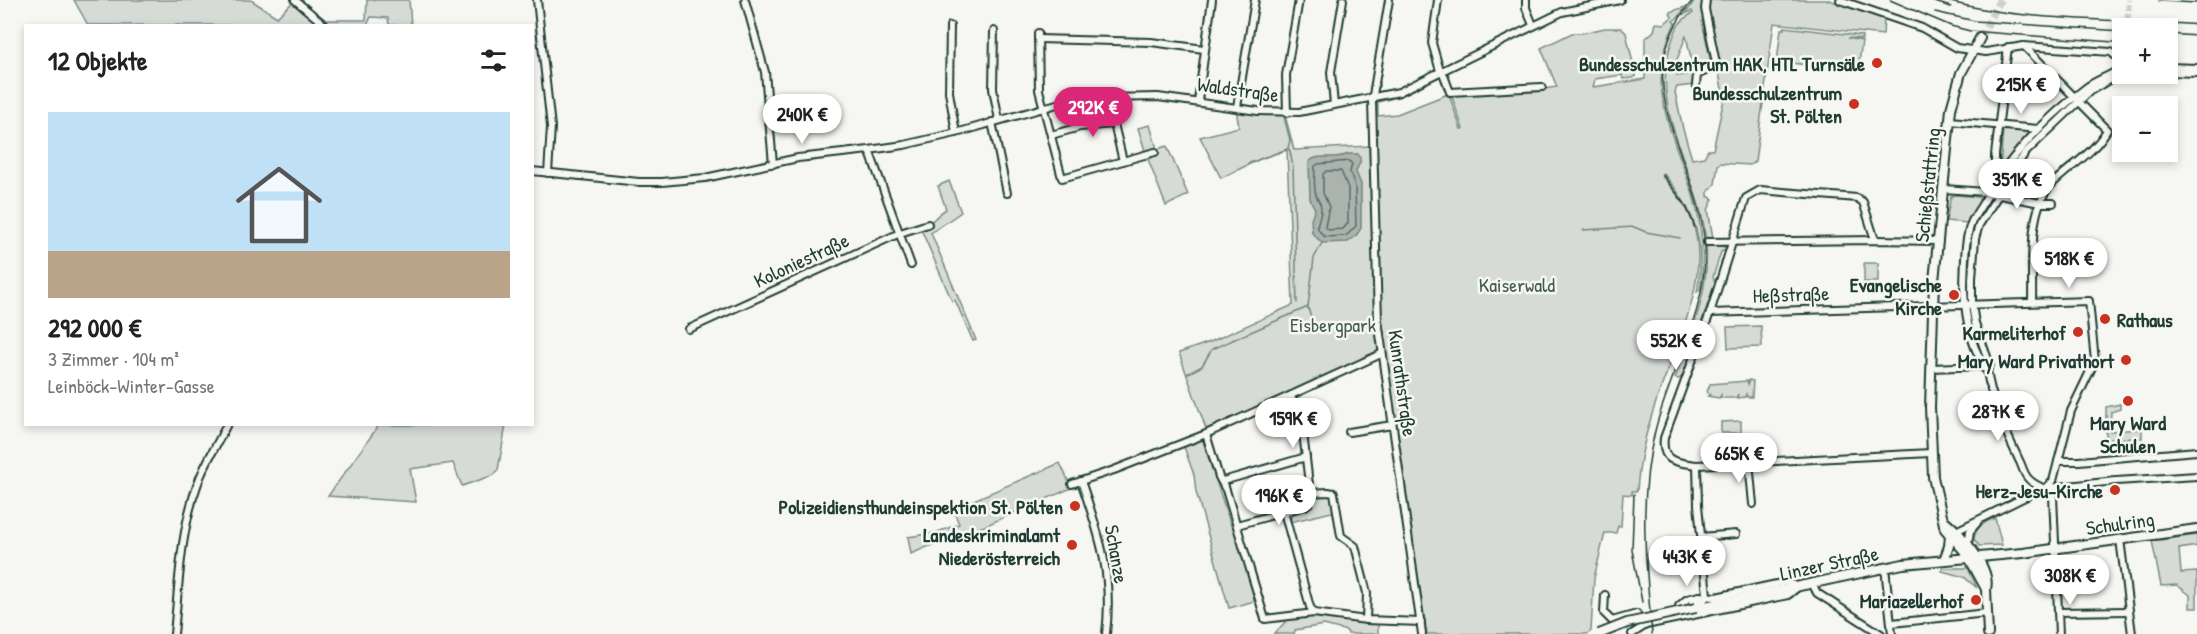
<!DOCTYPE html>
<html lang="de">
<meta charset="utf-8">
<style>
body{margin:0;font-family:"Patrick Hand",sans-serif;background:#f2f2f2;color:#222;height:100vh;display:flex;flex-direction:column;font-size:22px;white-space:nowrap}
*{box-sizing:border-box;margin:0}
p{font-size:20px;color:#767676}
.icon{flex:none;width:33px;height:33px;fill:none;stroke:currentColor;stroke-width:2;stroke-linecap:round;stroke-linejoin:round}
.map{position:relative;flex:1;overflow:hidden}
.drawer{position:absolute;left:24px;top:24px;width:510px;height:402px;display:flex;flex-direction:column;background:#fff;border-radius:0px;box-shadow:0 3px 9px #0003}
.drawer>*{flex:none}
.buttons{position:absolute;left:2112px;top:18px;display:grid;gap:12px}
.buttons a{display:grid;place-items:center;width:66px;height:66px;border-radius:0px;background:#fff;box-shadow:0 3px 9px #0003;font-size:30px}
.price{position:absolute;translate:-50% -51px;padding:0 14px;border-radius:21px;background:#fff;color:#222;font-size:20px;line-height:39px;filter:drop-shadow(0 2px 3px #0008)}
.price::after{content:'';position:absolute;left:50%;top:36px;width:18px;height:14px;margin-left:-9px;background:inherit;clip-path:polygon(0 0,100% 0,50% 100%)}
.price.active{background:#db2777;color:#fff}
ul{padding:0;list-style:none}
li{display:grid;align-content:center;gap:12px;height:318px;padding:0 24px}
li span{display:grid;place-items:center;height:186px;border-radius:0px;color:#555}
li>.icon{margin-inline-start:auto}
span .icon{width:108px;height:108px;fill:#fffc;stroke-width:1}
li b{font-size:26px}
h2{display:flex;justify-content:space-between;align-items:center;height:72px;padding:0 24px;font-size:26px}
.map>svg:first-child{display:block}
.green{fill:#d6dbd6;stroke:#7a8c85;stroke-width:1.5;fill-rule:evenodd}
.water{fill:#aab3ae;stroke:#72847d;stroke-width:1.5}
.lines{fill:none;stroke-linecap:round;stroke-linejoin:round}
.shore{stroke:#576c65;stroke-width:1.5}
.stream{stroke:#72847d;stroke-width:1.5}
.minor-tunnel{stroke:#cbd1cc;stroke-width:6;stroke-dasharray:6 3;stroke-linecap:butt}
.major-tunnel{stroke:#cbd1cc;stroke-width:8;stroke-dasharray:8 4;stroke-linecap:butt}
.minor-casing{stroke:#1f3d34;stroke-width:10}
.major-casing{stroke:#1f3d34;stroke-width:12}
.minor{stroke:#f6f6f2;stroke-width:6}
.major{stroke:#f6f6f2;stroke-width:8}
.rail{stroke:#1f3d34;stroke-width:1.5}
.major-bridge-casing{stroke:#1f3d34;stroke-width:12;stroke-linecap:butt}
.major-bridge{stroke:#f6f6f2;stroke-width:8}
.poi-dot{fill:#c8321e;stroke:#f6f6f2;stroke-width:2}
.labels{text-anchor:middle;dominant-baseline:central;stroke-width:5;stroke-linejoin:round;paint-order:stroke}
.poi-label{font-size:20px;font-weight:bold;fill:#1f3d34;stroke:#f6f6f2;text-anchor:end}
.street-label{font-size:20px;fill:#1f3d34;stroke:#f6f6f2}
.park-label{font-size:20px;fill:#445d54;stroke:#f6f6f2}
</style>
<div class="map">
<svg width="2197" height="634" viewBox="0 0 2197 634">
<rect width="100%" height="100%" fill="#f6f6f2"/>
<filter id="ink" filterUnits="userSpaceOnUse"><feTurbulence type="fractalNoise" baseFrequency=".0167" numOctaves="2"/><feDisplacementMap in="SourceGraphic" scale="12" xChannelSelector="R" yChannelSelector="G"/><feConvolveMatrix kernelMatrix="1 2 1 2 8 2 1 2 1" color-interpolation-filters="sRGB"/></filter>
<g filter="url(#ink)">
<g class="green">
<polygon points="74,0 251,0 277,17 294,1 323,25 88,25"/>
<polygon points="367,0 409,0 411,25 389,25 388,18 371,17 367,25 329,25 325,22 326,20 366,20"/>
<path d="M1695,0H1705V16L1702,21L1711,63L1693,67L1686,36L1676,62L1677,76L1694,74V85L1677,87L1675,92L1683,129L1692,159L1704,157L1708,150H1713L1724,99L1707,12L1708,0H1829L1884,18L1883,35L1774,23L1755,161L1750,165L1720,163L1718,165L1715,184L1708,192V196L1713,199L1708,210L1713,238L1706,240C1699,173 1647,109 1672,41C1677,26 1679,21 1693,13L1692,11L1685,14Z"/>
<path d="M1685,7L1679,17L1673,21L1675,23C1643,86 1674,135 1693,195C1702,226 1706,258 1700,290L1697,292C1706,243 1696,211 1663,173L1661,175C1672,189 1686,203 1692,221C1713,278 1674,348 1656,402C1646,431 1639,460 1637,491H1632V495L1623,494L1621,526H1618L1616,533H1605L1594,578L1591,631L1587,634H1427L1381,335L1374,101L1439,74L1442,75L1461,129H1463L1451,94L1521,90L1527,92L1543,91L1544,89L1557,87L1541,48L1572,33H1582L1605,28H1621L1626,33L1636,76L1633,78L1623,79L1622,75L1595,79L1593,87L1645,79V39L1654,31L1656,23L1664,24L1672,17L1670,12ZM1441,76L1448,94L1397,114L1378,116V102L1401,96Z"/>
<polygon points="1784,27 1862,36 1862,39 1848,38 1862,41 1859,63 1845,61 1844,70 1777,61 1781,29 1784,29"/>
<polygon points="1236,109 1285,115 1294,150 1370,146 1379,352 1284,396 1206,429 1179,353 1210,342 1293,305 1287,150 1262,158 1221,178 1200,137 1239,127"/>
<polygon points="1150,125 1157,149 1167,146 1188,195 1166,206 1146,154 1138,128"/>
<polygon points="2003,129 2028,131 2032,130 2000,170"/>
<path d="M949,181L961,212L931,233L976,340L973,341L955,300L952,301L921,229C931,224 936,215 946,209L938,186Z"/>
<polygon points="1956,195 1978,197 1980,201 1968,223 1946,221 1951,196"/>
<path d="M1706,244L1726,247L1725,250L1721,252L1713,277L1715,283L1683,376L1679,379L1675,378C1691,334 1710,292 1706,244Z"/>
<rect x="1864" y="263" width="14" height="19"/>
<polygon points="1761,326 1762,347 1728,348 1727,327"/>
<polygon points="1749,380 1753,381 1752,397 1747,397 1746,394 1745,397 1738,398 1738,394 1736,398 1721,398 1721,395 1719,398 1707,396 1710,395 1707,392 1710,384 1747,381 1748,384"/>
<polygon points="2120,404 2120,409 2111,412 2110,431 2142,429 2142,438 2111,439 2111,441 2106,442 2106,407"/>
<polygon points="1741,421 1741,433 1721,433 1721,422"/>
<polygon points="379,425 506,425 498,470 494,475 462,486 453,463 410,469 416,502 328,496"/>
<polygon points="1202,438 1231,526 1235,528 1255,601 1229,608 1196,492 1194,475 1183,444"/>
<polygon points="1060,463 1069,482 1076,486 966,534 948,538 911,554 908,537 935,533 959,524 953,509"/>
<polygon points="1331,494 1336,511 1290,522 1292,514 1309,508 1316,496"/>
<path d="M1995,518L2002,545L1979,546L1974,539C1976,527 1984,522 1995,518Z"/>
<polygon points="2197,535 2197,546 2179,549 2181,573 2197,572 2197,608 2190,608 2190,595 2177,585 2161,586 2152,541"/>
<polygon points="1942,568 1968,568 1977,588 1964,577 1942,571"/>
<polygon points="1301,617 1331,618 1378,624 1378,634 1348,634 1347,631 1324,625 1295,630 1294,634 1274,634 1289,618"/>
</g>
<path class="water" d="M1348,154H1358C1364,162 1357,165 1356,172L1361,184V228L1356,236L1348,242L1322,243L1312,233L1311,219L1315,209L1310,199L1309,162C1318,152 1337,161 1348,154Z"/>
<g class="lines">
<g class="shore">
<path d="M1349,161L1352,164L1350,172L1355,186L1356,226L1346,236L1325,237C1310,224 1322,222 1321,208C1321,202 1317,200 1316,195C1313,186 1315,175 1315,166L1318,164Z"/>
<polygon points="1326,171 1341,171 1348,188 1348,223 1343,229 1329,230 1325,227 1329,207 1323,193 1323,174"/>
</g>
<g class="stream">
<polyline points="1284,117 1290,140 1288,148 1290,151 1293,167 1297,303"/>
<polyline points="1247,164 1287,149"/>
<polyline points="1583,230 1634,227 1646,232 1680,238"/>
<polyline points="1308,308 1312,321"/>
<polyline points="1187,374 1202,366 1212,349 1308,307 1314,258 1322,243"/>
</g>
<polyline class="minor-tunnel" points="2127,28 2129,0"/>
<polyline class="major-tunnel" points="1980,38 2000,0"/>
<g class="minor-casing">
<g id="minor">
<polyline points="295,0 326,26"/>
<polyline points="537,0 551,127 548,173"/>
<polyline points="745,0 765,72 773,164"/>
<polyline points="1389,0 1372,101 1378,320 1422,634"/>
<polyline points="1438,0 1432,43 1440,71"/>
<polyline points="1526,0 1526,8 1533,25"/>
<polyline points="1840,0 1922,28 1957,48 1986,52 2024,46 2111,52 2122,62"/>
<polyline points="950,26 949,92 956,133"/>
<polyline points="994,31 993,89 999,120"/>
<polyline points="1038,33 1039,90 1062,178 1155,152"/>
<polyline points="1038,39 1151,42 1204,49"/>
<path d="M2024,46L2107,130C2094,153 2069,167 2051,185C2027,210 2033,269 2032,302"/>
<polyline points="2168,67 2197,68"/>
<polyline points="1442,70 1450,92 1542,87"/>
<polyline points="2168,72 2197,73"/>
<polyline points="1696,85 1697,75 1712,68 1716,63 1705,9 1706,0"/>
<polyline points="1198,101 1212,0"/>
<polyline points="1334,105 1331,72 1343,0"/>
<polyline points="1237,107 1255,0"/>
<polyline points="1287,113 1286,75 1299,0"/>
<polyline points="1950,121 2038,129"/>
<polyline points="992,122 1007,193"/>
<polyline points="1051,135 1080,127 1114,124 1123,161"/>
<polyline points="869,150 911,265"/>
<polyline points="532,171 639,182 662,182 705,178 798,158 869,150 904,145 956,133 1057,104 1104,98 1158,97 1258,111 1299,112 1399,92 1562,12 1620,0"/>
<polyline points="1999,175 1995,165 1995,155 2008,47"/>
<polyline points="1944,189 1985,192 2040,203 2053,203"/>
<path d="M1875,240L1863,202L1857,198L1760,190L1746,198L1710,313L1664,438C1661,463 1677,462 1697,465L1931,453"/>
<polyline points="1707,242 1875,240 1939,241"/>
<polyline points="1710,313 2089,301 2095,361 2071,411 2053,481 2045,489 2035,492 1956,531"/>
<polyline points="689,329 900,233 928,224"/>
<polyline points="1931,368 1982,366"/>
<polyline points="1987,370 1990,365 1975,323 1972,305 1972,278 1975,239 1979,225 2025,153 2090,91 2122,73"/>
<polyline points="1349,432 1392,425"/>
<polyline points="1206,434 1219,477 1226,490 1265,619 1314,613 1366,620 1421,622"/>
<polyline points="2058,461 2079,461 2197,451"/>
<polyline points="1749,462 1753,504"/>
<polyline points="1697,465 1698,505 1707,595"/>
<path d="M1081,481C1100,536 1113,575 1106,634"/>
<polyline points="1223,481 1306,457"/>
<polyline points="1072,484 1114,470 1206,434 1381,354"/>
<polyline points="2048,488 2116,481 2197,476"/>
<polyline points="1310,493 1328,492 1334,493 1341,536 1355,546 1367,593 1366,620"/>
<polyline points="1284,512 1310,607 1314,613"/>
<polyline points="1237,525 1305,506 1309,503 1310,493 1302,424 1291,396"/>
<polyline points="1701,537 1736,534"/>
<polyline points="2120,539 2132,634"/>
<polyline points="1968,544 1970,531 1977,523"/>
<polyline points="1885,567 1892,634"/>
<polyline points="1812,583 1817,593 1881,634"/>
<polyline points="1605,595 1604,613 1612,621 1637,614 1640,623"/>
<polyline points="1691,612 1693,603 1704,600 1707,595"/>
<polyline points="2058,612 2129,611"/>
<polyline points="1677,616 1679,606 1687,599 1699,596 1716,597 1786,582 1798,587"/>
<polyline points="1892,623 1987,613"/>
<path d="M174,634C179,584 180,531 198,483C205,462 218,444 227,424"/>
<polyline points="1632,634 1646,625 1788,595 1798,587"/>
<path d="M2059,634L2053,496C2047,487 2034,487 2027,477C2023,472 2022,465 2019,460C2006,432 1991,401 1987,370L1983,368V363C1969,343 1964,308 1964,284C1965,265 1964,239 1972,221C1976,213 1982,205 1986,198C2011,154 2046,118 2087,87C2098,79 2111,76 2122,67"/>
</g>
</g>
<g class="major-casing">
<g id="major">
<polyline points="1980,38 1961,73 1951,109 1934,281 1930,407 1933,477 1945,529 1967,554 1986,589"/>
<path d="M1944,520C1960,533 1992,568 1986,589L1988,634"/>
<polyline points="1944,560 1949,546 1950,535"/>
<polyline points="1696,608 1903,564 2023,553 2197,529"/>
</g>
</g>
<use href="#minor" class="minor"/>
<use href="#major" class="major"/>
<g class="rail">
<polyline points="1890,0 1951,26 1970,31 2114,42"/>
<polyline points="1928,0 1951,7"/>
<path d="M1943,0C2025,23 2112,18 2197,25"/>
<polyline points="2159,1 2197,3"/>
<polyline points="1935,12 1975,21 2122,31"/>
<polyline points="2168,34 2197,36"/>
<polyline points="1662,174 1685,204 1695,227"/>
<polyline points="1634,494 1632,550 1642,602"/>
<path d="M1652,634C1646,566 1638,499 1655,431C1670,370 1707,314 1705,249C1701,159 1620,86 1693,0"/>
</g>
<g class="major-bridge-casing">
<polyline id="major-bridge" points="1599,634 1627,623 1696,608"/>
</g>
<use href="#major-bridge" class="major-bridge"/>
</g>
</g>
<g class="poi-dot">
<circle cx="1877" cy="63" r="6"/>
<circle cx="1854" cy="104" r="6"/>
<circle cx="1954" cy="295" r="6"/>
<circle cx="2105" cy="319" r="6"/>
<circle cx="2078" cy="332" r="6"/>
<circle cx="2126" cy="360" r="6"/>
<circle cx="2128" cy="401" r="6"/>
<circle cx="2115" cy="490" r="6"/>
<circle cx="1075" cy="506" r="6"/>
<circle cx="1072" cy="545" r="6"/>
<circle cx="1976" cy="600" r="6"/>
</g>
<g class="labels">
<g class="poi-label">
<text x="1865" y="63">Bundesschulzentrum HAK, HTL Turnsäle</text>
<text x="1842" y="92">Bundesschulzentrum<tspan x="1842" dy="23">St. Pölten</tspan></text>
<text x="1942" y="284">Evangelische<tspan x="1942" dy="23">Kirche</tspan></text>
<text x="2117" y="319" text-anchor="start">Rathaus</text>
<text x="2066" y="332">Karmeliterhof</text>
<text x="2114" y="360">Mary Ward Privathort</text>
<text x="2128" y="422" text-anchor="middle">Mary Ward<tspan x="2128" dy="23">Schulen</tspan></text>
<text x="2103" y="490">Herz-Jesu-Kirche</text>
<text x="1063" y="506">Polizeidiensthundeinspektion St. Pölten</text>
<text x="1060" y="534">Landeskriminalamt<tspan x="1060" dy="23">Niederösterreich</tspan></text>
<text x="1964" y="600">Mariazellerhof</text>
</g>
<g class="street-label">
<text transform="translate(1238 89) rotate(8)">Waldstraße</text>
<text transform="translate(1927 185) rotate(-84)">Schießstattring</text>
<text transform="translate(801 260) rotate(-25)">Koloniestraße</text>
<text transform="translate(1791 294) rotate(-2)">Heßstraße</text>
<text transform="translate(1403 383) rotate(82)">Kunrathstraße</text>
<text transform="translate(2120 523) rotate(-8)">Schulring</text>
<text transform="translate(1117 554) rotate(80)">Schanze</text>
<text transform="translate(1829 563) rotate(-12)">Linzer Straße</text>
</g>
<g class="park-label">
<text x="1517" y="284">Kaiserwald</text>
<text x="1333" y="324">Eisbergpark</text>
</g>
</g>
</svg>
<div class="buttons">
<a>+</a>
<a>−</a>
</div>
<b class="price" style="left:2021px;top:115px">215K €</b>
<b class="price active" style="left:1093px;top:138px">292K €</b>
<b class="price" style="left:802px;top:145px">240K €</b>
<b class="price" style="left:2017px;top:210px">351K €</b>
<b class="price" style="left:2069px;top:289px">518K €</b>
<b class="price" style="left:1676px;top:371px">552K €</b>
<b class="price" style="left:1998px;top:442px">287K €</b>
<b class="price" style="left:1293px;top:449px">159K €</b>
<b class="price" style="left:1739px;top:484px">665K €</b>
<b class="price" style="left:1279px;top:526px">196K €</b>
<b class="price" style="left:1687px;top:587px">443K €</b>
<b class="price" style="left:2070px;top:606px">308K €</b>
<section class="drawer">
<h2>12 Objekte<svg class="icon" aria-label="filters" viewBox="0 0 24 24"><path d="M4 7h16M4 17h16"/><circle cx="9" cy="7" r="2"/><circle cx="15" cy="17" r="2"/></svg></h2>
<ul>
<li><span style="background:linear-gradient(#bfe0f5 75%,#b9a48a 0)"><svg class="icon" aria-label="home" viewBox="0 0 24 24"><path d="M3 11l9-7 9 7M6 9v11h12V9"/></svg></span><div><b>292 000 €</b><p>3 Zimmer · 104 m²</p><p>Leinböck-Winter-Gasse</p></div></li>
</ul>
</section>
</div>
